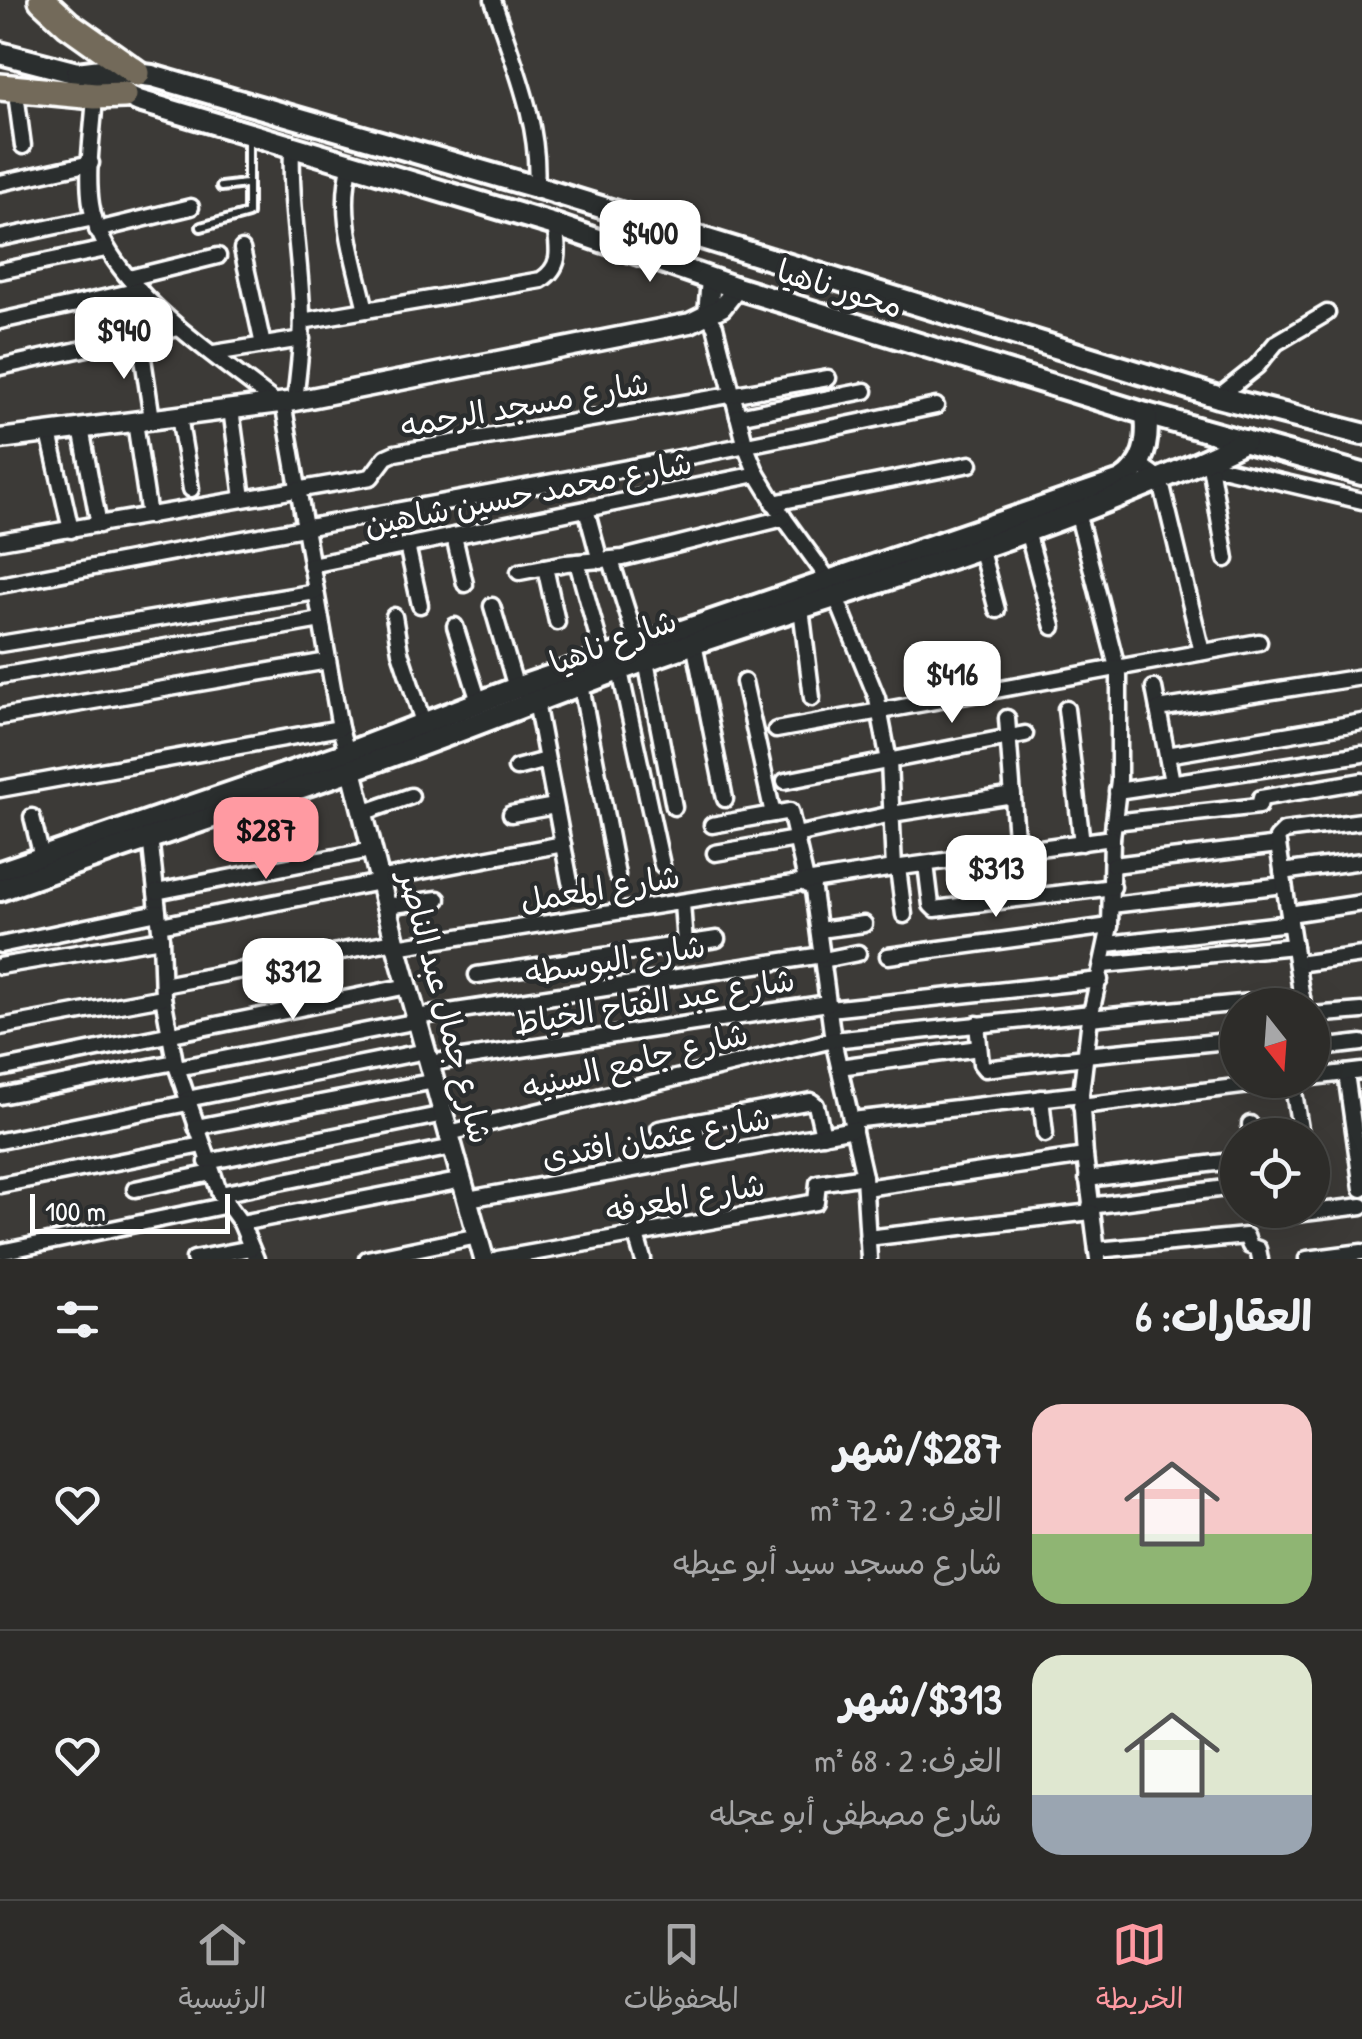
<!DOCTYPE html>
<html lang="ar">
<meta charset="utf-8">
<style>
body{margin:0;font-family:"Patrick Hand","Playpen Sans Arabic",sans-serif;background:#353431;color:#f1f3f6;direction:rtl;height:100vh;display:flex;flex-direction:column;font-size:38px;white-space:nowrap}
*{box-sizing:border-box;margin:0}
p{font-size:32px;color:#a7a7a8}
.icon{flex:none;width:55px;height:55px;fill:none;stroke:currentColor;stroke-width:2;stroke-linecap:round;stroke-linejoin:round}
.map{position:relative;height:1259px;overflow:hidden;direction:ltr}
.side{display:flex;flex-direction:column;background:#2d2c29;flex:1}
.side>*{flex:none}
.needle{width:65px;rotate:163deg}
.controls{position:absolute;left:1220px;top:988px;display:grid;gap:20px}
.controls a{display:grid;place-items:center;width:110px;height:110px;border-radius:50%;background:#2d2c29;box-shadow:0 10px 40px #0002,0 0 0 2px #484846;font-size:50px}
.scale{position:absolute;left:30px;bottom:25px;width:200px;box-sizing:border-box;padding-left:10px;border:5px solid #fff;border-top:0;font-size:28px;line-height:35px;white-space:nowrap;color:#fff;-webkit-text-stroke:8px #2a2d2e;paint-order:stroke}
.price{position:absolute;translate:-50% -85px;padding:0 22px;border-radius:20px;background:#fff;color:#222;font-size:32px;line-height:65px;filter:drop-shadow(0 2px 5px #0008)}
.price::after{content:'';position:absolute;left:50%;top:60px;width:30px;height:22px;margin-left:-15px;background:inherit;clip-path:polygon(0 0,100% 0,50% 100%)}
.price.active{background:#ff9aa2;color:#111}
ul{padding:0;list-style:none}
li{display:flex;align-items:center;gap:30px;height:250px;padding:0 50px}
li+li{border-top:2px solid #484846}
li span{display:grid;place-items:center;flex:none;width:280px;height:200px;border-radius:30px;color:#555}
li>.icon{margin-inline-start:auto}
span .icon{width:120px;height:120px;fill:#fffc;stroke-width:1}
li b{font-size:42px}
h2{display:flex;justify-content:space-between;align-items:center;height:120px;padding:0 50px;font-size:42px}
.tabs{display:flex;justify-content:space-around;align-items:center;height:140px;border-top:2px solid #484846;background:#2d2c29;font-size:28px;color:#a7a7a8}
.tabs a{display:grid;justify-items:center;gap:5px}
.tabs .active{color:#ff9aa2}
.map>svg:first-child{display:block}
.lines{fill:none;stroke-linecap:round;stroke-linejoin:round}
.service-casing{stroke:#fff;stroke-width:14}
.minor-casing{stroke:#fff;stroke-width:21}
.tertiary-casing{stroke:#fff;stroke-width:25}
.secondary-casing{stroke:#fff;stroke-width:28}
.motorway-casing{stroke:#fff;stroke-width:32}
.service{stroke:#2a2d2e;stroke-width:6}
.minor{stroke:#2a2d2e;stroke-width:14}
.tertiary{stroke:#2a2d2e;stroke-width:18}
.secondary{stroke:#2a2d2e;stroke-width:20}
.motorway{stroke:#736b5a;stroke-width:25}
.labels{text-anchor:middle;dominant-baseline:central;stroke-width:9;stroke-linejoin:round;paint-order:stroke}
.street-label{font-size:32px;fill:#fff;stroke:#2a2d2e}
</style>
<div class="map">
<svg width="1362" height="1259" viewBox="0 0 1362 1259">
<rect width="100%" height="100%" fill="#3c3a37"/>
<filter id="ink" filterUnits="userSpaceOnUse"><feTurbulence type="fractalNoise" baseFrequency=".01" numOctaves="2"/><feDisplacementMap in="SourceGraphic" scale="20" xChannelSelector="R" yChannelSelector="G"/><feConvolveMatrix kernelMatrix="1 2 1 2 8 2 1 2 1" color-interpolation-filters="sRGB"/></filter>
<g filter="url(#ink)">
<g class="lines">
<g class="service-casing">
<g id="service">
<polyline points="221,187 246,184"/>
<polyline points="201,227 248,214 248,140"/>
</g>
</g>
<g class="minor-casing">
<g id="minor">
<path d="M493,0C512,60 541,123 536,187"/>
<path d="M95,96C93,131 86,170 91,204C102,284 216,355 276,403"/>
<polyline points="17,101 23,146"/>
<path d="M292,147C290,196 298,244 301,293C304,329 299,365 295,401"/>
<path d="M351,164C337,214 355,261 366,310"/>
<polyline points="0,183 91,163"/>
<polyline points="97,230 191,207"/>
<polyline points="0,238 94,218"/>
<polyline points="242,249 263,345"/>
<polyline points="0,271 106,249"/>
<polyline points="129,278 218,256"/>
<polyline points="708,315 715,326 746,447 757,474 784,518 829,580 877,698 889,761 894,868"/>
<polyline points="0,321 140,290"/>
<path d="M302,321L541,280C563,266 558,248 555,225"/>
<polyline points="140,338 152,419"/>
<polyline points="214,353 302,339"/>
<polyline points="0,367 179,328"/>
<polyline points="1218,397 1257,366 1276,343 1327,313"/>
<polyline points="283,402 340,728 349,760"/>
<polyline points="231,409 243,498"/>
<polyline points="179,416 191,489"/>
<polyline points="738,416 865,391"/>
<polyline points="135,422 149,516"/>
<polyline points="81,428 99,525"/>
<polyline points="49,433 71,530"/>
<polyline points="1200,463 1362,501"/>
<polyline points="1139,464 1154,475 1163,490 1202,652"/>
<polyline points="1210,465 1226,559"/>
<polyline points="773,503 970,464"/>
<polyline points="1075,504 1119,675 1119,780 1112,838 1110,926 1090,1018 1081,1094 1085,1156 1098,1259"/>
<polyline points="586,509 600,561"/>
<polyline points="1027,531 1053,627"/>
<polyline points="454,536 465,584"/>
<polyline points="0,541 371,477 386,457 395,453 828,378"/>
<polyline points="407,545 420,605"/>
<polyline points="980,547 997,610"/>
<polyline points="611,560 638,646"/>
<polyline points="577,562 604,659"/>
<polyline points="311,565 757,474"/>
<polyline points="545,567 557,622"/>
<polyline points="519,572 566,563 623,558 784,518"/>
<path d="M0,585C312,524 625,473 936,406"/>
<polyline points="492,606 516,688"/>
<polyline points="801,608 812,698"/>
<polyline points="394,616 400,652 423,722"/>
<polyline points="455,626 479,702"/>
<polyline points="694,643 725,799"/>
<polyline points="0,644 316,592"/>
<polyline points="646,661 674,807"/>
<polyline points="620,671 662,865"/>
<polyline points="0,676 321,620"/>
<polyline points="744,682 773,814"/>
<polyline points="581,685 617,875"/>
<polyline points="1154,688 1172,782"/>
<polyline points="536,702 570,882"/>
<polyline points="1066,709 1082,843"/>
<polyline points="1158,709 1362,677"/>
<polyline points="0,717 328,661"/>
<polyline points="1007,718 1017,851"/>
<polyline points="776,730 1259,642"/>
<polyline points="1167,755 1362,722"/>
<polyline points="516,768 546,760"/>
<polyline points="785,781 1025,734"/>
<polyline points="0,789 340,728"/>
<polyline points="1117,791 1362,754"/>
<polyline points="362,813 411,796"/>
<polyline points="511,814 555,806"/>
<polyline points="32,817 42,857"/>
<polyline points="1114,822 1259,806 1261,798 1362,781"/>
<polyline points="712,825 790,811 807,885"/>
<polyline points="796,835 892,814 1013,795"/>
<polyline points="150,836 161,939 163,997 175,1062 220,1194 241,1223 256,1259"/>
<polyline points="715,853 796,839"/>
<polyline points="926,864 931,905 935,909 1113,887"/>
<polyline points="1113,865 1278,845"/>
<polyline points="898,868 904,915"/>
<polyline points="1282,872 1362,861"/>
<polyline points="379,879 563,844"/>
<polyline points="812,883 833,1040 864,1176 869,1259"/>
<polyline points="156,892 371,850"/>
<polyline points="682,903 685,944"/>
<polyline points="1111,905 1284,885"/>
<polyline points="386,906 438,899"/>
<polyline points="1289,914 1362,903"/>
<polyline points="160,925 380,882"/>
<polyline points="819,930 864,924"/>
<polyline points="1108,944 1290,923"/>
<polyline points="0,945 158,912"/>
<polyline points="396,947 894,868 1112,838"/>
<polyline points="888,956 1110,926"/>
<polyline points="823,960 858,953"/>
<polyline points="1297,964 1362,955"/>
<polyline points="1103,965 1294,946"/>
<polyline points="0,966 161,939"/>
<polyline points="477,975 717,939"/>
<polyline points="163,985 395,941"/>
<polyline points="1303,1005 1277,838 1284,831 1362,821"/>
<polyline points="829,1009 1100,980"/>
<polyline points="1312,1015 1362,1011"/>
<polyline points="416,1017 822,955"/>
<polyline points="1090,1018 1302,997"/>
<polyline points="977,1024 981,1064 985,1069 1085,1057"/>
<polyline points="0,1027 163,997"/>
<polyline points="1312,1049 1362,1043"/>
<polyline points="1085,1055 1238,1040"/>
<polyline points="429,1063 828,1003"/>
<polyline points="839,1067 979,1048"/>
<polyline points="177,1068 418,1021"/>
<polyline points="0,1069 408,986"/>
<polyline points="1346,1073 1362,1189"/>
<polyline points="1312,1077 1362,1071"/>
<polyline points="1292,1080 1301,1135"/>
<polyline points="0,1096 175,1062"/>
<polyline points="1041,1098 1045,1134"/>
<polyline points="187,1099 426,1051"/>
<polyline points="1081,1106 1291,1080"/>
<polyline points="852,1120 1081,1094"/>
<polyline points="694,1122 702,1156"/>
<polyline points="1250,1124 1251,1135"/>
<polyline points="196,1127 435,1081"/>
<polyline points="659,1129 811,1101 816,1105 823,1135"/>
<polyline points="449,1133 833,1040 1091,1013"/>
<polyline points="0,1141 188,1103"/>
<polyline points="207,1162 444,1114"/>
<polyline points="1087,1179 1232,1161"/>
<polyline points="0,1185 202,1145"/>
<polyline points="865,1188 1085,1156"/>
<polyline points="135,1189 212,1173"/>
<polyline points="220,1194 453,1147"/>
<polyline points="468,1199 854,1129"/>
<polyline points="1090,1206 1233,1187"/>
<polyline points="1263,1210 1265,1216 1270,1217 1362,1206"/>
<polyline points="241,1223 463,1180"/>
<polyline points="635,1232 643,1259"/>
<polyline points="867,1238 1091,1212"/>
<polyline points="1097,1250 1246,1236 1250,1246 1258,1249 1260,1259"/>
<polyline points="0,1252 228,1205"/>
<polyline points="194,1259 251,1248"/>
<polyline points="367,1259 478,1236"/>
<polyline points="498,1259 816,1202 818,1183 864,1176"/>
<polyline points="1307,1259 1362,1252"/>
</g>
</g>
<g class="tertiary-casing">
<g id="tertiary">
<polyline points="708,315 711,279"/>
<polyline points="0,439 295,401 690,323 722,307 737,288"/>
<polyline points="352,770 395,941 484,1259"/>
</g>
</g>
<g class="secondary-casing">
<g id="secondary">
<polyline points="0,53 77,73 139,101 555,225 737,288 1146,414 1362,474"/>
<polyline points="77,73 101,70 152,76 536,187 1218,397 1362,434"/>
<path d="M0,872L347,753L516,688L1121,481C1145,466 1149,441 1146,414"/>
<path d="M0,890C116,848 234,811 351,770C468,730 581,681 698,642C882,580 1070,525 1245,441"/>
</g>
</g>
<g class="motorway-casing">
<g id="motorway">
<polyline points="42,0 68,24 137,73"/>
<polyline points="0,87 95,96 124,95"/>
</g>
</g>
<use href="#service" class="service"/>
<use href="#minor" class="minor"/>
<use href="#tertiary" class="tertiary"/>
<use href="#secondary" class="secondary"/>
<use href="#motorway" class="motorway"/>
</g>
</g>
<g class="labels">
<g class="street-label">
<text transform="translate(840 288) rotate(17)">محور ناهيا</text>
<text transform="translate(524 404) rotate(-10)">شارع مسجد الرحمه</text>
<text transform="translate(528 493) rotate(-11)">شارع محمد حسين شاهين</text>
<text transform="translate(613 641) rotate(-20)">شارع ناهيا</text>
<text transform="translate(600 888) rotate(-9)">شارع المعمل</text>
<text transform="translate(615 959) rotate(-9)">شارع البوسطه</text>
<text transform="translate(654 1001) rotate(-9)">شارع عبد الفتاح الخياط</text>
<text transform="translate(446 1007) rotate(75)">شارع جمال عبد الناصر</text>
<text transform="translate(635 1060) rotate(-14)">شارع جامع السنيه</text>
<text transform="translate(656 1137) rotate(-10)">شارع عثمان افتدى</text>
<text transform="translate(685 1197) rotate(-10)">شارع المعرفه</text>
</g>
</g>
</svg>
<div class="controls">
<a><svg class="needle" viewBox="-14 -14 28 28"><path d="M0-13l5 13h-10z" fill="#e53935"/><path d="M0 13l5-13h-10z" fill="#a7a7a8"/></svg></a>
<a><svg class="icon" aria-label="locate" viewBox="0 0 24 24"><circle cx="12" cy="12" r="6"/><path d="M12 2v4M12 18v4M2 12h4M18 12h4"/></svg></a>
</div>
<div class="scale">100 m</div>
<b class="price" style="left:650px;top:285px">$400</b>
<b class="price" style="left:124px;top:382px">$940</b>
<b class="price" style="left:952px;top:726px">$416</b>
<b class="price active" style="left:266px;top:882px">$287</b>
<b class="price" style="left:996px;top:920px">$313</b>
<b class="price" style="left:293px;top:1023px">$312</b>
</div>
<section class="side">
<h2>العقارات: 6<svg class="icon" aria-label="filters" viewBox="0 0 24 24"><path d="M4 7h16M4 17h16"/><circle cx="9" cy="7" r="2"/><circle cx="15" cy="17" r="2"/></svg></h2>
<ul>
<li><span style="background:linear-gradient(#f6c9c9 65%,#8fb573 0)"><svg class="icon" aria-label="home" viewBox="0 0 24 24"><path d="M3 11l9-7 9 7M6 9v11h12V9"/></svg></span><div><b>$287/شهر</b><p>الغرف: 2 · 72 m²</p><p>شارع مسجد سيد أبو عيطه</p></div><svg class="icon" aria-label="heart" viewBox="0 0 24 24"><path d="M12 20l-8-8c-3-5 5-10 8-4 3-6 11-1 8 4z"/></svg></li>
<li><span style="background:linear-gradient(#dfe7d0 70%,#9aa5b1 0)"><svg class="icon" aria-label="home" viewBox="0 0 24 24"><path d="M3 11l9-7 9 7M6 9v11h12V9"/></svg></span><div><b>$313/شهر</b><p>الغرف: 2 · 68 m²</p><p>شارع مصطفى أبو عجله</p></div><svg class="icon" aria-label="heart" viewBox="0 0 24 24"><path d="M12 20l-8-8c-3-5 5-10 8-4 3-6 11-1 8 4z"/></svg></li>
</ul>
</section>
<nav class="tabs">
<a class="active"><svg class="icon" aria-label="map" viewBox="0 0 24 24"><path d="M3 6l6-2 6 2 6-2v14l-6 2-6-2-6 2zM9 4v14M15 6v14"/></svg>الخريطة</a>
<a><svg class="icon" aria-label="saved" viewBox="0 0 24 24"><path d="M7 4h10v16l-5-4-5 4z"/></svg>المحفوظات</a>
<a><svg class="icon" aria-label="home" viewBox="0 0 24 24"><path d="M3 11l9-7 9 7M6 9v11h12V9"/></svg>الرئيسية</a>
</nav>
